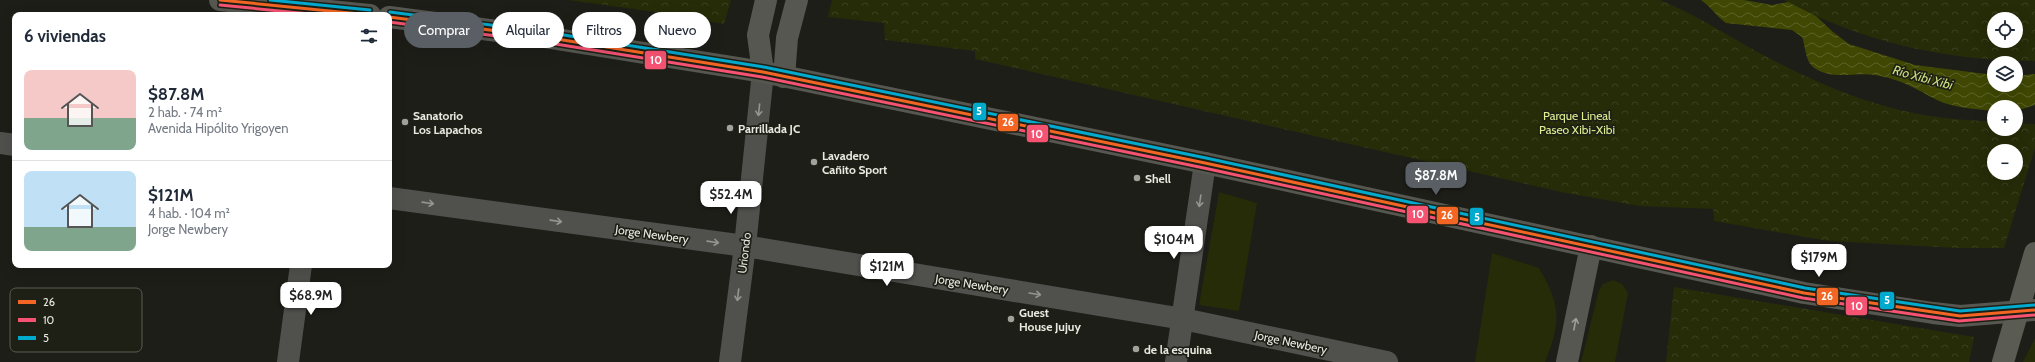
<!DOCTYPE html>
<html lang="es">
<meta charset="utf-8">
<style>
body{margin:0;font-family:Cabin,sans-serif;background:#f6f6f7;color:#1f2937;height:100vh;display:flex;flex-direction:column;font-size:15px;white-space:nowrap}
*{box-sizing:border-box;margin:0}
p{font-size:13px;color:#747a83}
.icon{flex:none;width:22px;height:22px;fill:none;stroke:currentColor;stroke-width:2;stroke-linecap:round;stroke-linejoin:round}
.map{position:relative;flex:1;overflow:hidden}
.sheet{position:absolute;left:12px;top:12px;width:380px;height:256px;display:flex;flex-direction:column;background:#fff;border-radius:8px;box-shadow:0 4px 16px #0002}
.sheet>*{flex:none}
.guide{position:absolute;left:404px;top:12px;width:380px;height:36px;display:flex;gap:8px}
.fabs{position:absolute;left:1987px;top:12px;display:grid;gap:8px}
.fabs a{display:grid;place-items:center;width:36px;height:36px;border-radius:50%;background:#fff;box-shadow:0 4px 16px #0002;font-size:20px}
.price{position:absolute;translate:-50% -34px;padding:0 9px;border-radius:8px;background:#fff;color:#222;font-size:13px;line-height:26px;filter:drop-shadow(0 1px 2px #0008)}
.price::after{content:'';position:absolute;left:50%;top:24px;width:12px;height:9px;margin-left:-6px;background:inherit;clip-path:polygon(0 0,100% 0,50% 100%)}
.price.on{background:#595f64;color:#fff}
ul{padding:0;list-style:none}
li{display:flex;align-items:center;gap:12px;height:100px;padding:0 12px}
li+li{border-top:1px solid #e0e1e3}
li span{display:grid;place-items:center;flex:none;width:112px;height:80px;border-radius:8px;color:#555}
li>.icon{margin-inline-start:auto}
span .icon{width:48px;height:48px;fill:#fffc;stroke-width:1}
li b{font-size:17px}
h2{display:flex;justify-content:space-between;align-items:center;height:48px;padding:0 12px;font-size:17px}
.tag{padding:0 14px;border-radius:18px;background:#fff;box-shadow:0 4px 16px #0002;font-size:14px;line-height:36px}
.tag.on{background:#595f64;color:#fff}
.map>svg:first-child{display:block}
.green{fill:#262b08}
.park{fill:url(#park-crowns);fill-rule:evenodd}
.water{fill:url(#water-waves)}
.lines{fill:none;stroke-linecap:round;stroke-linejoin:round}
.street{stroke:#50514d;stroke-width:22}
.secondary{stroke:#555750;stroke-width:22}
.primary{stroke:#5a5c53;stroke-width:22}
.bus-1-casing{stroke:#1e2016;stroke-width:6}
.bus-2-casing{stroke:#1e2016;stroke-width:6}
.bus-3-casing{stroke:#1e2016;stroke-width:6}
.bus-1{stroke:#f26522;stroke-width:3}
.bus-2{stroke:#f65372;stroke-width:3}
.bus-3{stroke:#00a9ce;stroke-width:3}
.oneway{stroke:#949590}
.oneway2{stroke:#9ea099}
.poi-dot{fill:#a0a29b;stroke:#1e2016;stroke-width:1.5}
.labels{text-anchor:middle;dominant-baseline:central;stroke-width:3.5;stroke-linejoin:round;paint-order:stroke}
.poi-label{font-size:12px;font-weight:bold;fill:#e7e9e2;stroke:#1e2016;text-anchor:start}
.park-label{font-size:12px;fill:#ddee90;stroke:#1e2016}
.street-label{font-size:12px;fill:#e7e9e2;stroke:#1e2016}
.water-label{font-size:13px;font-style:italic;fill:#cdde80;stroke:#1e2016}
.key{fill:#1e2016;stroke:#5a5c53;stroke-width:1}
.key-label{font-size:11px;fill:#e7e9e2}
.line-badge{stroke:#1e2016;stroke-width:1.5}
.badge-label{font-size:11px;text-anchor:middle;font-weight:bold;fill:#fff}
</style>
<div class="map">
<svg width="2035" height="362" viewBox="0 0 2035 362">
<defs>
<pattern id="park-crowns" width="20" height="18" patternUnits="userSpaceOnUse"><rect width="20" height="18" fill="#262b08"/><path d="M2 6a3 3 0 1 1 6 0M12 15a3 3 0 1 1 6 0" fill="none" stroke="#3b4020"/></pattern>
<pattern id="water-waves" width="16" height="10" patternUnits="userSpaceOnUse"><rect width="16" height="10" fill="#3f4703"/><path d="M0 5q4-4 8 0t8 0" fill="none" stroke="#5b6227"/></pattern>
</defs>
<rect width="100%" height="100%" fill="#1d1e18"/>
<g class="green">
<polygon points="1219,192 1257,203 1239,311 1199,305"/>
<path d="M1492,253L1539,268C1561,305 1561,323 1545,362H1475Z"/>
<polygon points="1613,280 1622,284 1628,293 1615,362 1581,362 1599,290 1603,284"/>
<polygon points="2035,338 2035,362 2023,362"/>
</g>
<g class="park">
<polygon points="568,0 731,0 724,24 662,13"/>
<path d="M832,0H1660C1697,15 1731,38 1767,57C1815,82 1865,104 1919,114C1944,119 1969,120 1994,122V129H2016V123L2035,124V148L2004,248H1957L1829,241L1714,221L1713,209L1639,206L1561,192L975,59V51L885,40L884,23L828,17ZM1994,151H2016V173H1994Z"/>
<path d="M1784,0H2035V61C1947,61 1861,42 1784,0ZM1994,19H2016V41H1994Z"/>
<polygon points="1674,287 1974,337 1969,362 1666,362"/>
</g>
<path class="water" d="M1701,0H1744L1772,5L1788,2L1816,16L1833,32L1849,44L1915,65L1994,75V85H2016V76L2035,74V105L2016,111V107H1994V111C1976,109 1953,108 1937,100C1914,88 1901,79 1874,75C1856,72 1833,80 1816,69C1805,63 1806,48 1802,37L1792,30L1726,23C1716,16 1711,7 1701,0Z"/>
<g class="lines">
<g class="street">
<polyline points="0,143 15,145"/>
<polyline points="389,198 745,246 1183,319 1387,362"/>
<polyline points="288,362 301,265"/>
<polyline points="730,362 745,246 763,72"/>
<polyline points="1176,362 1205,163"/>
</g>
<g class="secondary">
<polyline points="220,0 370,15"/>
<polyline points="389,17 544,37 763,72 1205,163 1804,293 1933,313 1960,316 2035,310"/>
<polyline points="763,72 758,35 766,0"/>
<polyline points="784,77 787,38 797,0"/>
<polyline points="1567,362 1591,246"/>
</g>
<polyline class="primary" points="2003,362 2035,253"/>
<g class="bus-1-casing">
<g id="bus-1">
<polyline points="220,0 370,15"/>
<polyline points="389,17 544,37 763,72 1205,163 1804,293 1960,316 2035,310"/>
</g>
</g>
<g class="bus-2-casing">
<g id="bus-2">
<polyline points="220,5 320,15"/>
<polyline points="389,22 543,42 762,77 1204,168 1803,298 1959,321 2035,315"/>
</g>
</g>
<g class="bus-3-casing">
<g id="bus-3">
<polyline points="270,0 370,10"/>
<polyline points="390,12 545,32 764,67 1206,158 1805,288 1960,311 2035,305"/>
</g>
</g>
<use href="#bus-1" class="bus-1"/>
<use href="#bus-2" class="bus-2"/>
<use href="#bus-3" class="bus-3"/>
</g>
<defs><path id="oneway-shaft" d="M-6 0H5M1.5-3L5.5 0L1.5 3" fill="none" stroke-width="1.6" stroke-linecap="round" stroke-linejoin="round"/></defs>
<g class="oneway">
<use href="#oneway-shaft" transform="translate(759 110) rotate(96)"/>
<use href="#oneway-shaft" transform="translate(1200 201) rotate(98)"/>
<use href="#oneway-shaft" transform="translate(428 203) rotate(8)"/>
<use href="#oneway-shaft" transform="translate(556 221) rotate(8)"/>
<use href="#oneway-shaft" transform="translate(713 242) rotate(8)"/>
<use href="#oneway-shaft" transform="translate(1035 294) rotate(9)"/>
<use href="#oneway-shaft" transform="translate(738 295) rotate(97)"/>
</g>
<use class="oneway2" href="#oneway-shaft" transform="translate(1575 324) rotate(-79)"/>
<g class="poi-dot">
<circle cx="405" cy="122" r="4"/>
<circle cx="730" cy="128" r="4"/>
<circle cx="814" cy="162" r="4"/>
<circle cx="1137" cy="178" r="4"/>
<circle cx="1011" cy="319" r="4"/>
<circle cx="1136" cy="349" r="4"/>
</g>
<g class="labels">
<g class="poi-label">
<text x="413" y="115">Sanatorio<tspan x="413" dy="14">Los Lapachos</tspan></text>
<text x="738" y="128">Parrillada JC</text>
<text x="822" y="155">Lavadero<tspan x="822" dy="14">Cañito Sport</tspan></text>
<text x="1145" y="178">Shell</text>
<text x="1019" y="312">Guest<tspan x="1019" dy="14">House Jujuy</tspan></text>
<text x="1144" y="349">de la esquina</text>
</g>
<g class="park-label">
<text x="1577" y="115">Parque Lineal<tspan x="1577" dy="14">Paseo Xibi-Xibi</tspan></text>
</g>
<g class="street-label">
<text transform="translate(652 234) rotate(8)">Jorge Newbery</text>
<text transform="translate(744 253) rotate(-83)">Uriondo</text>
<text transform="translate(972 284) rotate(9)">Jorge Newbery</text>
<text transform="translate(1291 342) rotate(12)">Jorge Newbery</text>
</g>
<g class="water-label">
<text transform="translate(1923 77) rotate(15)">Río Xibi Xibi</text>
</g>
</g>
<rect x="10" y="288" width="132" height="64" rx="6" class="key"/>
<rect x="18" y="300" width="18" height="4" fill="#f26522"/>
<rect x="18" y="318" width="18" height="4" fill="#f65372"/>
<rect x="18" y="336" width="18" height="4" fill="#00a9ce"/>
<g class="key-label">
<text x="43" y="306">26</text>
<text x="43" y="324">10</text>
<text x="43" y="342">5</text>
</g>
<g class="line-badge">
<rect x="644" y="50" width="23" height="20" rx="4" fill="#f65372"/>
<rect x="972" y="102" width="15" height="19" rx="4" fill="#00a9ce"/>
<rect x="997" y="113" width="22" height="19" rx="4" fill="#f26522"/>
<rect x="1026" y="124" width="23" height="19" rx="4" fill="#f65372"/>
<rect x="1406" y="205" width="23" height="19" rx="4" fill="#f65372"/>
<rect x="1436" y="206" width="23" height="19" rx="4" fill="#f26522"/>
<rect x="1469" y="207" width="15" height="19" rx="4" fill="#00a9ce"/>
<rect x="1816" y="287" width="23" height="19" rx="4" fill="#f26522"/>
<rect x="1879" y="291" width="16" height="19" rx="4" fill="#00a9ce"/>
<rect x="1845" y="296" width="23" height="20" rx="4" fill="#f65372"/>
</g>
<g class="badge-label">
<text x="656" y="64">10</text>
<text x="979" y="115">5</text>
<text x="1008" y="126">26</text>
<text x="1037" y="138">10</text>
<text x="1418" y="218">10</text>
<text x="1447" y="219">26</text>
<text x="1477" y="221">5</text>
<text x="1827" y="300">26</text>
<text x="1887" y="304">5</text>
<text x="1857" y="310">10</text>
</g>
</svg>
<div class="fabs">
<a><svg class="icon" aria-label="locate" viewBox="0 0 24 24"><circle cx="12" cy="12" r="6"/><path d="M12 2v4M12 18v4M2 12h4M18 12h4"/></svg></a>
<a><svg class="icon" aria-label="layers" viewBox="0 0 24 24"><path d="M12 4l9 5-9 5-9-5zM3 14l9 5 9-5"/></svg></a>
<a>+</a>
<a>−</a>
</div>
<b class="price on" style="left:1436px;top:196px">$87.8M</b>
<b class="price" style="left:731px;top:215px">$52.4M</b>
<b class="price" style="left:1174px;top:260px">$104M</b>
<b class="price" style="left:1819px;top:278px">$179M</b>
<b class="price" style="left:887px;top:287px">$121M</b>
<b class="price" style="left:311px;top:316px">$68.9M</b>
<div class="guide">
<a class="tag on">Comprar</a>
<a class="tag">Alquilar</a>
<a class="tag">Filtros</a>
<a class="tag">Nuevo</a>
</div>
<section class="sheet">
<h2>6 viviendas<svg class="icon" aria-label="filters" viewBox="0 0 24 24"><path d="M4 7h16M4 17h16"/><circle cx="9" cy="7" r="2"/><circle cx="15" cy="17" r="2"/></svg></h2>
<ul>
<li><span style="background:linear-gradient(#f6c9c9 60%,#7fa58c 0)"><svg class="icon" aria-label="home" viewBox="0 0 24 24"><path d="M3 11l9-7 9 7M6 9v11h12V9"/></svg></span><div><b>$87.8M</b><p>2 hab. · 74 m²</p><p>Avenida Hipólito Yrigoyen</p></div></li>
<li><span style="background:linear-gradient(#bfe0f5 70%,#7fa58c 0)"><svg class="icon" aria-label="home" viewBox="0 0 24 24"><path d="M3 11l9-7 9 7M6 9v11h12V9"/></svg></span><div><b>$121M</b><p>4 hab. · 104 m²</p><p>Jorge Newbery</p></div></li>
</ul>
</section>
</div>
